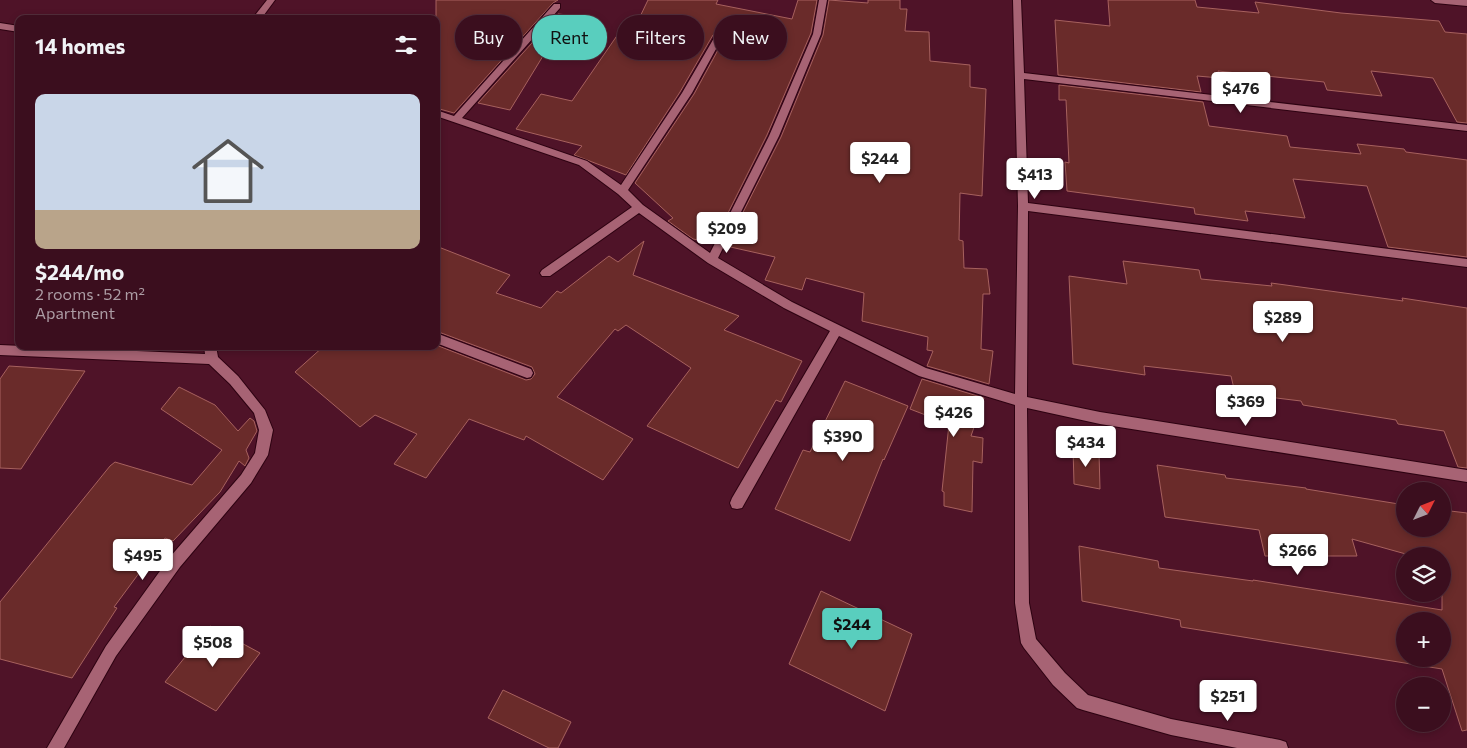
<!DOCTYPE html>
<meta charset="utf-8">
<style>
body{margin:0;font-family:Commissioner,sans-serif;background:#421727;color:#f1f3f6;height:100vh;display:flex;flex-direction:column;font-size:19px;white-space:nowrap}
*{box-sizing:border-box;margin:0}
p{font-size:16px;color:#ac9ca4}
.icon{flex:none;width:28px;height:28px;fill:none;stroke:currentColor;stroke-width:2;stroke-linecap:round;stroke-linejoin:round}
.map{position:relative;flex:1;overflow:hidden}
.drawer{position:absolute;left:15px;top:15px;width:425px;height:335px;display:flex;flex-direction:column;background:#3b0e1e;border-radius:10px;box-shadow:0 2px 8px #0003,0 0 0 1px #542e3c}
.drawer>*{flex:none}
.banner{position:absolute;left:455px;top:15px;width:475px;height:45px;display:flex;gap:10px}
.needle{width:32px;rotate:48deg}
.tools{position:absolute;left:1396px;top:482px;display:grid;gap:10px}
.tools a{display:grid;place-items:center;width:55px;height:55px;border-radius:50%;background:#3b0e1e;box-shadow:0 2px 8px #0003,0 0 0 1px #542e3c;font-size:25px}
.price{position:absolute;translate:-50% -42px;padding:0 11px;border-radius:5px;background:#fff;color:#222;font-size:16px;line-height:32px;filter:drop-shadow(0 1px 2px #0008)}
.price::after{content:'';position:absolute;left:50%;top:30px;width:15px;height:11px;margin-left:-8px;background:inherit;clip-path:polygon(0 0,100% 0,50% 100%)}
.price.on{background:#59cebe;color:#111}
ul{padding:0;list-style:none}
li{display:grid;align-content:center;gap:10px;height:265px;padding:0 20px}
li span{display:grid;place-items:center;height:155px;border-radius:10px;color:#555}
li>.icon{margin-inline-start:auto}
span .icon{width:90px;height:90px;fill:#fffc;stroke-width:1}
li b{font-size:21px}
h2{display:flex;justify-content:space-between;align-items:center;height:60px;padding:0 20px;font-size:21px}
.chip{padding:0 18px;border-radius:22px;background:#3b0e1e;box-shadow:0 2px 8px #0003,0 0 0 1px #542e3c;font-size:18px;line-height:45px}
.chip.on{background:#59cebe;color:#111}
.map>svg:first-child{display:block}
.building{fill:#6a2b2a;stroke:#a7615e;fill-rule:evenodd}
.lines{fill:none;stroke-linecap:round;stroke-linejoin:round}
.minor-casing{stroke:#2d0211;stroke-width:2}
.minor{fill:#a76374;fill-rule:evenodd}
</style>
<div class="map">
<svg width="1467" height="748" viewBox="0 0 1467 748">
<rect width="100%" height="100%" fill="#4f1328"/>
<g class="building">
<polygon points="436,0 558,0 553,3 454,113 436,108"/>
<polygon points="648,0 718,0 716,4 792,19 798,0 817,0 811,33 767,135 713,243 693,239 668,221 673,218 635,183 694,94 724,39 721,34 713,35 680,92 626,175 574,155 582,146 516,129 541,94 572,101 625,24 636,25"/>
<polygon points="829,0 868,3 868,0 900,0 900,9 907,9 905,31 929,32 930,61 970,65 970,87 986,89 982,196 960,193 959,240 963,241 964,268 987,269 990,294 983,294 981,349 993,351 989,384 927,366 933,351 927,350 928,337 862,321 864,293 806,278 802,290 765,280 775,257 726,246 781,137 823,35"/>
<polygon points="1108,0 1195,0 1197,7 1259,13 1255,2 1341,13 1439,21 1445,32 1467,34 1467,123 1457,122 1433,78 1371,71 1382,96 1327,90 1324,82 1218,71 1220,78 1197,76 1201,92 1058,75 1055,20 1110,26"/>
<polygon points="558,14 568,15 510,110 478,103"/>
<polygon points="1059,85 1203,102 1209,126 1287,136 1290,147 1361,154 1357,144 1404,149 1406,152 1467,160 1467,257 1388,247 1367,186 1293,179 1305,218 1245,211 1248,221 1195,214 1194,208 1067,191 1065,162 1069,163 1066,100 1059,100"/>
<polygon points="644,241 633,275 739,316 724,330 802,361 781,402 776,400 738,468 647,426 691,368 626,325 618,331 615,329 557,397 633,439 603,480 526,436 524,440 469,419 426,478 394,464 417,434 375,415 360,427 295,372 324,346 436,345 526,380 531,379 535,374 532,367 436,331 436,246 510,275 496,293 541,308 557,291 561,293 609,256 618,262"/>
<polygon points="1123,261 1199,270 1201,279 1272,286 1271,283 1403,301 1402,298 1467,308 1467,468 1458,467 1444,431 1398,424 1396,420 1303,405 1301,401 1235,393 1231,376 1144,366 1145,375 1073,364 1069,276 1127,284"/>
<polygon points="9,366 85,371 21,469 0,468 0,379"/>
<polygon points="922,379 984,398 971,436 983,438 982,463 973,461 972,512 944,506 944,492 942,491 949,424 910,409"/>
<polygon points="845,381 908,406 884,460 883,459 850,541 775,509 803,450 810,452"/>
<polygon points="179,387 215,405 238,431 250,418 254,421 257,431 246,450 249,458 245,466 239,461 220,492 173,541 165,538 114,607 117,608 72,678 0,659 0,602 110,466 115,462 192,485 222,450 161,409"/>
<polygon points="1073,448 1099,453 1100,489 1074,484"/>
<path d="M1157,465L1225,475L1226,478L1306,488V489L1405,505V529H1442V510L1467,513V730L1462,731L1442,669L1181,627L1180,620L1082,601L1079,546L1158,561L1159,568L1253,581V580L1442,610V556H1413L1352,539L1357,556H1265L1259,530L1165,517ZM1405,621H1442V659H1405Z"/>
<polygon points="821,591 912,634 885,711 789,664"/>
<polygon points="210,626 260,653 216,711 165,682"/>
<polygon points="503,690 571,722 558,748 549,748 488,718"/>
</g>
<g class="lines">
<g class="minor-casing">
<g id="minor">
<polygon points="267,0 275,0 261,19 252,19"/>
<polygon points="819,0 827,0 821,34 779,136 718,258 792,302 926,368 1015,394 1018,206 1013,0 1021,0 1024,73 1467,125 1467,131 1024,79 1028,203 1467,259 1467,267 1028,211 1027,397 1100,412 1467,470 1467,482 1100,424 1027,408 1029,603 1036,639 1065,673 1088,695 1171,719 1280,740 1286,742 1288,748 1237,748 1171,735 1083,710 1077,708 1053,685 1024,648 1021,643 1015,603 1015,405 919,376 839,336 742,508 737,509 732,508 730,503 732,498 830,331 784,308 708,263 639,213 550,276 542,276 540,273 542,270 632,207 618,194 579,165 436,116 436,110 454,116 554,4 560,4 560,8 462,118 587,161 621,185 682,93 714,38 715,36 721,36 722,38 692,93 628,190 643,205 710,253 769,136 813,34"/>
<polygon points="1431,0 1467,0 1467,6 1435,3"/>
<polygon points="0,23 19,26 19,32 0,29"/>
<polygon points="436,333 531,369 533,373 531,377 527,378 436,343"/>
<polygon points="0,345 205,354 204,346 216,346 218,357 238,376 265,410 273,430 268,455 251,483 180,567 116,656 64,748 47,748 106,646 170,557 241,475 255,453 259,430 254,413 230,384 209,364 0,355"/>
</g>
</g>
<use href="#minor" class="minor"/>
</g>
</svg>
<div class="tools">
<a><svg class="needle" viewBox="-14 -14 28 28"><path d="M0-13l5 13h-10z" fill="#e53935"/><path d="M0 13l5-13h-10z" fill="#ac9ca4"/></svg></a>
<a><svg class="icon" aria-label="layers" viewBox="0 0 24 24"><path d="M12 4l9 5-9 5-9-5zM3 14l9 5 9-5"/></svg></a>
<a>+</a>
<a>−</a>
</div>
<b class="price" style="left:1241px;top:114px">$476</b>
<b class="price" style="left:880px;top:184px">$244</b>
<b class="price" style="left:1035px;top:200px">$413</b>
<b class="price" style="left:727px;top:254px">$209</b>
<b class="price" style="left:1283px;top:343px">$289</b>
<b class="price" style="left:1246px;top:427px">$369</b>
<b class="price" style="left:954px;top:438px">$426</b>
<b class="price" style="left:843px;top:462px">$390</b>
<b class="price" style="left:1086px;top:468px">$434</b>
<b class="price" style="left:1298px;top:576px">$266</b>
<b class="price" style="left:143px;top:581px">$495</b>
<b class="price on" style="left:852px;top:650px">$244</b>
<b class="price" style="left:213px;top:668px">$508</b>
<b class="price" style="left:1228px;top:722px">$251</b>
<div class="banner">
<a class="chip">Buy</a>
<a class="chip on">Rent</a>
<a class="chip">Filters</a>
<a class="chip">New</a>
</div>
<section class="drawer">
<h2>14 homes<svg class="icon" aria-label="filters" viewBox="0 0 24 24"><path d="M4 7h16M4 17h16"/><circle cx="9" cy="7" r="2"/><circle cx="15" cy="17" r="2"/></svg></h2>
<ul>
<li><span style="background:linear-gradient(#c9d6e8 75%,#b9a48a 0)"><svg class="icon" aria-label="home" viewBox="0 0 24 24"><path d="M3 11l9-7 9 7M6 9v11h12V9"/></svg></span><div><b>$244/mo</b><p>2 rooms · 52 m²</p><p>Apartment</p></div></li>
</ul>
</section>
</div>
